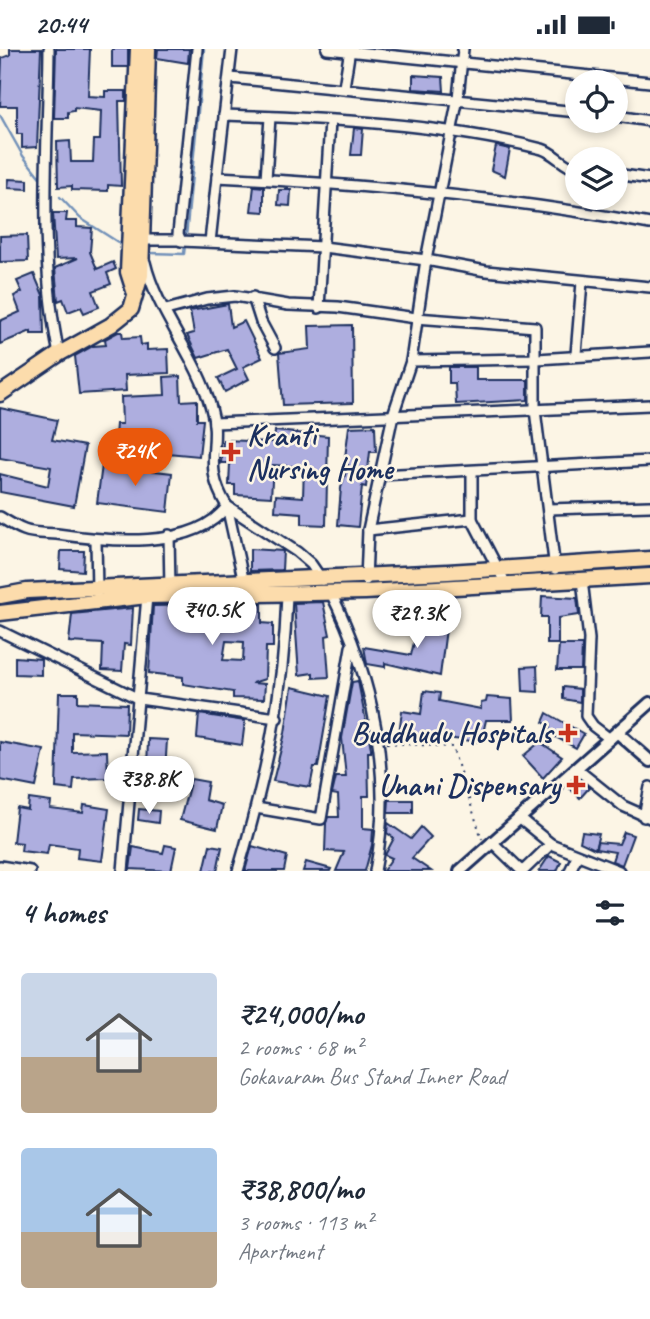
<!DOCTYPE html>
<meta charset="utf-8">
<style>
body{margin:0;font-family:Caveat,sans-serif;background:#f2f2f3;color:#1f2937;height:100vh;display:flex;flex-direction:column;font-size:26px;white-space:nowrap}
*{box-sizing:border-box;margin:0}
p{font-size:23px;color:#747a83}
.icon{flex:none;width:38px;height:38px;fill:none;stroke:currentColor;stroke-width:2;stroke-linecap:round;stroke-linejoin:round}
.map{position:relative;height:822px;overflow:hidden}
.details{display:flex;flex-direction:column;background:#fff;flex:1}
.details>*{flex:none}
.fabs{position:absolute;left:565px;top:21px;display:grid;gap:14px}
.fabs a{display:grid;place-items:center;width:63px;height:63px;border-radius:50%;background:#fff;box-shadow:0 4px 10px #0003;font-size:35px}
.price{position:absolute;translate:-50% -60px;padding:0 16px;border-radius:24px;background:#fff;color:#222;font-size:23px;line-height:46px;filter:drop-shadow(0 2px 4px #0008)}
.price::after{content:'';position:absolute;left:50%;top:42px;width:21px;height:16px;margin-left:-10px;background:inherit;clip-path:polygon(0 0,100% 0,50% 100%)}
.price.on{background:#ea580c;color:#fff}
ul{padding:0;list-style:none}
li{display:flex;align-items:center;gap:21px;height:175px;padding:0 21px}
li span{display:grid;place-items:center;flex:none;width:196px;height:140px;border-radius:7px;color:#555}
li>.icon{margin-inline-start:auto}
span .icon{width:84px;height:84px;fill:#fffc;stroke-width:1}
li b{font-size:30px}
h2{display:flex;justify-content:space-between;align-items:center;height:84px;padding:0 21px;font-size:30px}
.status{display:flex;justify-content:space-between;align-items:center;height:49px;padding:0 35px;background:#fff;direction:ltr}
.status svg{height:19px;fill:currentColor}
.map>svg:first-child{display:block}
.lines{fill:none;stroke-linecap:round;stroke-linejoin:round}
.stream{stroke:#7291b9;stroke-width:2.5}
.building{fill:#aeaedf;stroke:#1b2f5e;stroke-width:2;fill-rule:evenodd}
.minor-casing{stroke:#1b2f5e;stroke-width:14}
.tertiary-casing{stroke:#1b2f5e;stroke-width:16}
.primary-casing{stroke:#1b2f5e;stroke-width:19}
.path{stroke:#1b2f5e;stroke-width:2;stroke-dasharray:2 5;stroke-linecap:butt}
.minor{stroke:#fcf5e5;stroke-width:9}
.tertiary{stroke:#fcf5e5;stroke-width:10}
.primary{stroke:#fcdcac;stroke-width:14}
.poi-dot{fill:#c8321e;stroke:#fcf5e5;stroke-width:2.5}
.labels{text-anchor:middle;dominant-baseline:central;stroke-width:5;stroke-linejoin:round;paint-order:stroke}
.poi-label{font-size:30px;font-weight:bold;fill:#1b2f5e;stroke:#fcf5e5;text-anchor:end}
</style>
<div class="status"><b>20:44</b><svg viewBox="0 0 49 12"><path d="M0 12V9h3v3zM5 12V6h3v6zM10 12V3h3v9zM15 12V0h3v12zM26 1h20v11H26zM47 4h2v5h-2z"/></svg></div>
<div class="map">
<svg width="650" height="822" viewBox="0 0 650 822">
<rect width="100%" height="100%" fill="#fcf5e5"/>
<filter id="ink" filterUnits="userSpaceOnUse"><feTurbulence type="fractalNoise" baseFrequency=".0143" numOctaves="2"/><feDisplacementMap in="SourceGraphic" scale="14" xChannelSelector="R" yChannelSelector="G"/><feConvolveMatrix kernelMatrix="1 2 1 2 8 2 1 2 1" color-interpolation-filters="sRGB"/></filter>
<g filter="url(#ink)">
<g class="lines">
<g class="stream">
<polyline points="0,66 23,107 42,131"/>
<polyline points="60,148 80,169 124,197"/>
<polyline points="186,188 204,0"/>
<polyline points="151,204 184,205 185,195"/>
</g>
</g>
<g class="building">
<polygon points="10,0 41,0 37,98 22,99 22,85 17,85 17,57 0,57 2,9 10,6"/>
<polygon points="56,0 90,0 88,47 105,48 105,42 126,42 126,52 119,52 121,137 108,136 108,142 72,141 72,137 58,138 57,93 70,92 71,113 93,113 94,91 100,91 101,62 74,59 74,62 68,63 68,69 54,69"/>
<rect x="112" y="0" width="16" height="18"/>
<polygon points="158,0 189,0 188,14 157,9"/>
<polygon points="413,26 443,28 444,42 413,40"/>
<polygon points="354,79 363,80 361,106 351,106"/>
<polygon points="496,97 510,100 505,127 491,121"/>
<polygon points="9,130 28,131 28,140 8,139"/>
<polygon points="254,137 264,138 264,163 251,162"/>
<polygon points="279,141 291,141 290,157 278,156"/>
<polygon points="53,164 67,164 66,172 77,172 77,178 92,179 90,203 97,220 113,213 116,220 107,224 111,235 93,242 99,258 84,264 81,258 68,263 63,250 58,252 55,219 78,209 56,210"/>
<polygon points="27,186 28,212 0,213 0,187"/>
<polygon points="34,225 43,246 44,285 31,285 31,282 0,295 0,272 20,263 14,247 22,243 17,232"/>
<polygon points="228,255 231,278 244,272 262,309 243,318 249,330 225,343 218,329 237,320 227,300 198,309 187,286 194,284 190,262"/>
<polygon points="352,276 353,354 283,356 279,304 310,300 309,277"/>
<polygon points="118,283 122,283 123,289 140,288 141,296 147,295 147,301 168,300 169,324 125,326 126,342 79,345 75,307 93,297 106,296 105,290"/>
<polygon points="449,318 476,318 476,331 528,331 528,351 456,355 455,334 449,334"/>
<polygon points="180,327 181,352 197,351 197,371 203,371 199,407 114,399 116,375 122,375 121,348 165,346 164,328"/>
<polygon points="0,359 57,371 52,391 85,397 74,457 0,443 0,425 48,437 51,418 0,409"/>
<polygon points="375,377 376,403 370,403 366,438 362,437 358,478 338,476 341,439 348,416 344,416 349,378"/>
<polygon points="275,382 328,387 326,476 302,475 302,464 275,462 276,446 303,448 304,418 273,416 271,448 235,446 235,436 229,436 230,414 221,414 223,391 274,393"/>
<polygon points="102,416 172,424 168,463 97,454"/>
<polygon points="250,500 283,502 282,521 250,522"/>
<polygon points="61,502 84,502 83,522 60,520"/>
<polygon points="542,547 577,549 579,566 558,569 558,595 547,595 547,568 541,568"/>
<polygon points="323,553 330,586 326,587 329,628 313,629 313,624 299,626 294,554"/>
<path d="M262,555V574L273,575V598H266L265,630L252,634L265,635L264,650L233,649V643L183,635V628L149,624L153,557ZM226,592L244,593L243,612L223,611Z"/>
<polygon points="133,559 131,596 124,595 122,622 102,621 103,595 69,593 72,565"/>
<polygon points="420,568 447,572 440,627 385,614 385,618 367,615 364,598 411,606"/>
<polygon points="559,596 582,596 581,621 557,621"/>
<polygon points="15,608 41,610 41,626 15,625"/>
<polygon points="537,617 538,643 523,642 522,618"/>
<polygon points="358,632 371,699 371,703 368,703 369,747 363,747 363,779 373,780 372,796 365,822 336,822 344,803 325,802 326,774 328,768 339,768 338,746 332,745 336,728 346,728 342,689 352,633"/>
<polygon points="292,638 330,647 318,718 314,718 310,738 273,732 285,684"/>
<polygon points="563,638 580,640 580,653 563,650"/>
<polygon points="424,642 440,644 439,652 481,660 481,654 486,653 487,648 512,650 513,671 486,671 481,693 399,684 402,662 421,665"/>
<polygon points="59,644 78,644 78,653 127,655 126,685 72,683 72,703 107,702 108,729 74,730 73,741 56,739"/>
<polygon points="547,664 584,685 576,699 548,684 550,677 543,673"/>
<polygon points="199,665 245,672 242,696 197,689"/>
<polygon points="148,690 167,691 164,740 141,738 144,721 147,721"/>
<polygon points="0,693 44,701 36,738 0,731"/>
<polygon points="540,693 562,708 543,729 523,707"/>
<polygon points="191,730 208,733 205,751 222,756 217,780 180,771"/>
<polygon points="578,730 589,739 580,749 570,740"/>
<polygon points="29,750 51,753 50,760 83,764 84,756 109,760 102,812 77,809 78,799 49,795 47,805 21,802 22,794 13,793 17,759 28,761"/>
<polygon points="389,751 413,751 413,764 388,764"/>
<polygon points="139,760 159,762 158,774 138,771"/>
<polygon points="388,774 411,790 421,778 431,788 412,809 431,822 383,822 392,809 385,806 394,789 387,784"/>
<polygon points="582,783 599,785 595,800 580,793"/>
<polygon points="624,783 633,786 622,816 612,812 615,803 596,800 597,793 619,795"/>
<polygon points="165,796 176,798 171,822 130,820 133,798 163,804"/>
<polygon points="210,796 222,798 217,822 204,822"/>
<polygon points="252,797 287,807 284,822 245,822"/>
<polygon points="549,807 561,813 557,822 539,822"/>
<polygon points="306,813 331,820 330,822 303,822"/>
</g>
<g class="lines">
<g class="minor-casing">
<g id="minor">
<path d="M49,0C48,100 38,206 59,305"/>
<polyline points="197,0 178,185 181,192 323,198 426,211 486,222 650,238"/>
<polyline points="327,0 650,33"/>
<polyline points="230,29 578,63"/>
<polyline points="344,38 350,0"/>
<path d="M224,66C325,69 444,75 542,100C555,104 563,117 578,121"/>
<polyline points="616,67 650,72"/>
<polyline points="616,125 650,130"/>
<polyline points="217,128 232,0"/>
<polyline points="266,130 270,68"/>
<polyline points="143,191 180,191"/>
<path d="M210,193L217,128C362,135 507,148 650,175"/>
<path d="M145,213C157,264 197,307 211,359C222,396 201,416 227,457L297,503L311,515L322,531"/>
<polyline points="253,248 261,273 275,299"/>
<polyline points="319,259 330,72"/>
<polyline points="166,261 207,250 235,247 288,256 338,258 416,269 535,278 535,361 555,520"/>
<polyline points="576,305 582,233"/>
<polyline points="411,312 537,310 650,303"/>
<polyline points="214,374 650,356"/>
<polyline points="472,422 472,470 506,535"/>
<polyline points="380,426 650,412"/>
<polyline points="227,457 244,534"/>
<polyline points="548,460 650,457"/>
<path d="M0,468C8,473 16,478 24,481C34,485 46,484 57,485C105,492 195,502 227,457"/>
<polyline points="368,481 472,470"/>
<polyline points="169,486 170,540"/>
<polyline points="96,491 97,543"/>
<polyline points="366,531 368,481 393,366 411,312 426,211 458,49 463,0"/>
<polyline points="582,531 589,590 586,667 593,677 610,690"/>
<path d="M330,542C373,628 394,727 375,822"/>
<polyline points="0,582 139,650 277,669"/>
<polyline points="578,721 623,757 650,769"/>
<polyline points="256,759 321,770 351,598"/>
<polyline points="644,768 650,738"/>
<polyline points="519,769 551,795 619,822"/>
<polyline points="492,793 522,822"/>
<polyline points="0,817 30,822"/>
<polyline points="123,822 147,547"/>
<path d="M238,822C266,727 284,646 287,546"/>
<polyline points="523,822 551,795"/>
<polyline points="570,822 577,807"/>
</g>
</g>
<g class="tertiary-casing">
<g id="tertiary">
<polyline points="617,683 650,712"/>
<polyline points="460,822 650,654"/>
</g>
</g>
<g class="primary-casing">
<g id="primary">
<polyline points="134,242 128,223 138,0"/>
<polyline points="0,345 59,305 111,276 131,260 141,226 148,0"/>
<polyline points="0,547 27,542 448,523 650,510"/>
<polyline points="0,564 147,547 365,543 650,527"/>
</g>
</g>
<polyline class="path" points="387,694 452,698 482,790"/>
<use href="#minor" class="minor"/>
<use href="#tertiary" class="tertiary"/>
<use href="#primary" class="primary"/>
</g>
</g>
<g class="poi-dot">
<path d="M227.5 392.5h7v7h7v7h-7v7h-7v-7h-7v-7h7z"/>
<path d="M564.5 673.5h7v7h7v7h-7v7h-7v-7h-7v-7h7z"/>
<path d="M572.5 725.5h7v7h7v7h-7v7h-7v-7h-7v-7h7z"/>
</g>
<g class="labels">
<g class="poi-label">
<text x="247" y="386" text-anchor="start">Kranti<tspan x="247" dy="34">Nursing Home</tspan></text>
<text x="552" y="684">Buddhudu Hospitals</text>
<text x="560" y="736">Unani Dispensary</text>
</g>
</g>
</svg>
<div class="fabs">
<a><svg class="icon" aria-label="locate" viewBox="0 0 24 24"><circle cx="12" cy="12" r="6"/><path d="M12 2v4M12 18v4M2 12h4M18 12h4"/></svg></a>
<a><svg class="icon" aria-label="layers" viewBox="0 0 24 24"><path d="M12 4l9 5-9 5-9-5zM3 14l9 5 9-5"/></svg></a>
</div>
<b class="price on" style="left:135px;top:439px">₹24K</b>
<b class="price" style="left:212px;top:598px">₹40.5K</b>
<b class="price" style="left:417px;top:601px">₹29.3K</b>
<b class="price" style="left:149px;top:767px">₹38.8K</b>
</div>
<section class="details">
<h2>4 homes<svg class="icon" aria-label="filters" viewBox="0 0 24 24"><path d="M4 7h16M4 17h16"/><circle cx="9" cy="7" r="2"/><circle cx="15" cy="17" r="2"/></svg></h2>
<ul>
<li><span style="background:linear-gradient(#c9d6e8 60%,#b9a48a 0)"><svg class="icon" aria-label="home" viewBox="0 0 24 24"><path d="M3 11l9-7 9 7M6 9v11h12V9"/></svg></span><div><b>₹24,000/mo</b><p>2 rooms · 68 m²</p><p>Gokavaram Bus Stand Inner Road</p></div></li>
<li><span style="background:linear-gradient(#a9c7e8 60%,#b9a48a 0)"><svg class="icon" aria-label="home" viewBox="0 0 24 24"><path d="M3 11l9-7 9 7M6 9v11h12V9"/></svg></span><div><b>₹38,800/mo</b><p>3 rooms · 113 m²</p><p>Apartment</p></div></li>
</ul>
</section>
